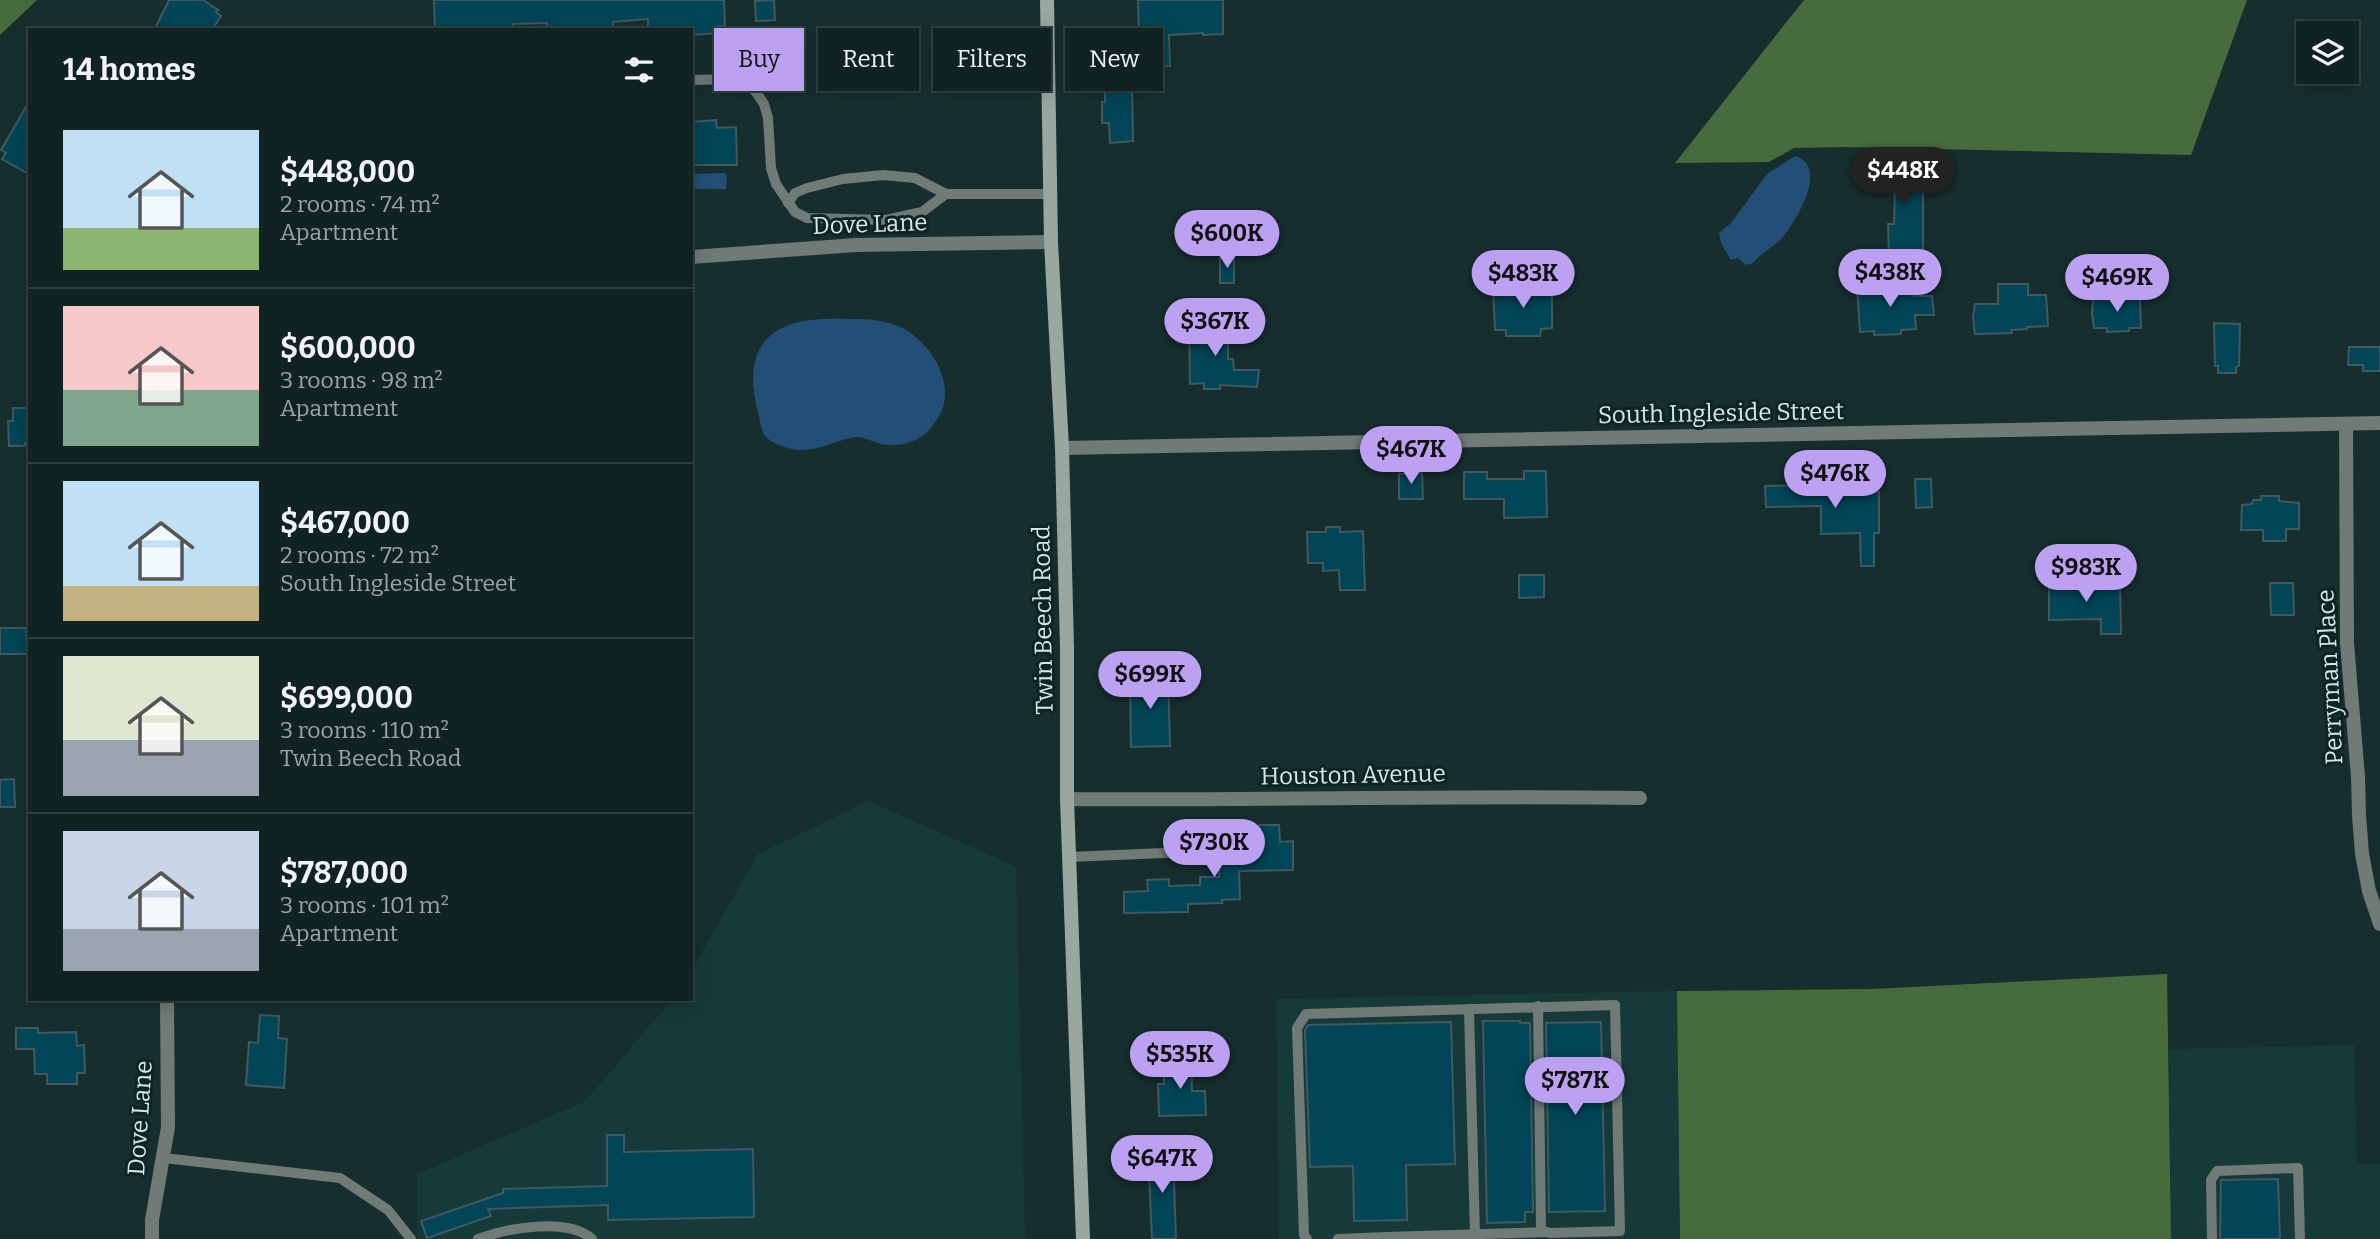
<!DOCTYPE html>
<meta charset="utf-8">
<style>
body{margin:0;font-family:Bitter,serif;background:#192b2a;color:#f1f3f6;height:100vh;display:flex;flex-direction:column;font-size:26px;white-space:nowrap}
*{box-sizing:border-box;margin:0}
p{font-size:23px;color:#9ca4a5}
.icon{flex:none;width:38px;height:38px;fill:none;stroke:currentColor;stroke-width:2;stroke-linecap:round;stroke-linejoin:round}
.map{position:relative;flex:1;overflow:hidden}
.side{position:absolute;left:28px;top:28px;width:665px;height:973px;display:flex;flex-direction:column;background:#102322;border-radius:0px;box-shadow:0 4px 18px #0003,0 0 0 2px #304040}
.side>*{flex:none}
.top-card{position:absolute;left:714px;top:28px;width:665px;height:63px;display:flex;gap:14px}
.tools{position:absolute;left:2296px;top:21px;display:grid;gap:14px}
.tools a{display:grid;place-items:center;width:63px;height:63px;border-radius:0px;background:#102322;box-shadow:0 4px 18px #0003,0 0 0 2px #304040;font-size:35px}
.price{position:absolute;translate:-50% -60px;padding:0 16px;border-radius:24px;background:#bca0f2;color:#111;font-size:23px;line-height:46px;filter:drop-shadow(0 2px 4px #0008)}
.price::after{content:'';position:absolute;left:50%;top:42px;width:21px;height:16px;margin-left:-10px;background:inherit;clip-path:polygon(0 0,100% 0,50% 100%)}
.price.active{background:#222;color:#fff}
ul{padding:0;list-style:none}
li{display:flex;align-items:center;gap:21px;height:175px;padding:0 35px}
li+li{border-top:2px solid #304040}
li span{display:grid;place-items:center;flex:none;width:196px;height:140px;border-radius:0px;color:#555}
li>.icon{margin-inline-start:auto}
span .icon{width:84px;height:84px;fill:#fffc;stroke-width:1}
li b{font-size:30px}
h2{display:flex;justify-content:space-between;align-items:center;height:84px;padding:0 35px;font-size:30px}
.pill{padding:0 24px;border-radius:0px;background:#102322;box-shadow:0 4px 18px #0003,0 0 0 2px #304040;font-size:24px;line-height:63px}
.pill.active{background:#bca0f2;color:#111}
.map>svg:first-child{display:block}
.built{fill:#163a39}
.forest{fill:#476b3d}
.water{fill:#234f77}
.building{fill:#014556;stroke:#415860;stroke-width:2}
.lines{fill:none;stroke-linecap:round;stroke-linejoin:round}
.lane{stroke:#707a76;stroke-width:10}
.street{stroke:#707a76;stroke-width:14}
.secondary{stroke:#98a8a1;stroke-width:14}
.labels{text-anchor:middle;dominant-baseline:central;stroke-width:6;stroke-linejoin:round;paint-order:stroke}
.street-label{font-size:24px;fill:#d7e6e5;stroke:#0c2524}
</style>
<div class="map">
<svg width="2380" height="1239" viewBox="0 0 2380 1239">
<rect width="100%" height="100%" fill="#162f2e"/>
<g class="built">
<polygon points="869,801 1016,867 1025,1239 417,1239 417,1174 586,1101 672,999 691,999 691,971 758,854"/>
<polygon points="1677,991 1680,1239 1279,1239 1276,999"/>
<polygon points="2354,1045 2357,1164 2380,1164 2380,1239 2171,1239 2169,1049"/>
</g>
<g class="forest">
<polygon points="0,0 37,0 0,35"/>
<polygon points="1804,0 2247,0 2191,155 1845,147 1794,148 1769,162 1675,163"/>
<polygon points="2167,974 2171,1239 1680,1239 1677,991 1873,989"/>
</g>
<g class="water">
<path d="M1795,156C1830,166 1796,221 1782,238C1773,248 1761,253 1753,263L1746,265L1738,258L1731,260L1721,243L1719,233L1731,223L1767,174Z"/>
<polygon points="725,173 727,176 726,189 695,189 695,174"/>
<path d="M857,319C873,319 894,322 908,331C936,350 959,391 935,422C931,427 928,433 921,437C907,445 890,448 875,442C866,439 859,435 850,438C833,442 817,451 798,450C789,449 771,443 765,436C761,430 760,422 759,416C752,389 747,357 770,336C794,316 828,319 857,319Z"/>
</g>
<g class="building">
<polygon points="169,0 203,0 218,10 216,12 221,16 212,30 154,30"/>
<polygon points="434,0 724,0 725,26 718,26 718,33 691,35 691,30 655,30 655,27 648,27 648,19 613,22 613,28 602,29 548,30 547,23 513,24 513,29 435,30"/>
<polygon points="774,0 775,20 756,21 755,1"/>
<polygon points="1138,0 1223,0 1223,34 1203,35 1203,33 1169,35 1170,66 1128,67 1127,43 1139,43"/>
<polygon points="1132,78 1133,141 1110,143 1109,123 1102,123 1102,102 1105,102 1105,79"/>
<polygon points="30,100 30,175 2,159 6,153 1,150"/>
<polygon points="716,120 717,128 736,127 737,165 691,165 691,122"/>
<polygon points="1906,162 1906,175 1923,174 1923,254 1889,255 1888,224 1894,224 1895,186 1873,187 1872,164"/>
<rect x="1220" y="258" width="14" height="25"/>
<polygon points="1897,284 1897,290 1914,289 1914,296 1932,296 1934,315 1915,315 1916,329 1901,330 1901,334 1874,335 1874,331 1860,332 1857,286"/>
<polygon points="1998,284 2028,284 2028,295 2046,295 2048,326 2027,327 2027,329 2011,330 2012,333 1975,334 1973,317 1975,304 1998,304"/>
<polygon points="1511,286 1552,286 1552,328 1541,329 1540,336 1506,336 1506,330 1495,330 1493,287"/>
<polygon points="2140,298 2141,328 2129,328 2129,331 2107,332 2107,328 2094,328 2092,313 2093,299"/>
<polygon points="1228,321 1228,359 1233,359 1234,370 1259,370 1257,387 1220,385 1220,389 1204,389 1204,383 1190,384 1189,322"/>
<polygon points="2214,323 2240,324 2239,366 2236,367 2236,373 2218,373 2218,366 2215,366"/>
<polygon points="2349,347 2380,347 2380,371 2363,371 2363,365 2348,365"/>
<polygon points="13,408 30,408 30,443 25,443 25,446 9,446 8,421 13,421"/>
<polygon points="1524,471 1546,471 1547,517 1504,518 1504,499 1464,499 1464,472 1487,472 1487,479 1524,479"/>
<polygon points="1422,473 1423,499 1399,499 1399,474"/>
<polygon points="1840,474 1841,493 1879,492 1879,533 1874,533 1874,566 1861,566 1860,533 1821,534 1821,506 1766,507 1765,486 1823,485 1823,475"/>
<polygon points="1915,479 1931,479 1932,507 1916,508"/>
<polygon points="2261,496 2279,496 2279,501 2299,503 2299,529 2286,529 2286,541 2263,541 2263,530 2241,530 2242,505 2252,504 2253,500 2261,500"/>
<polygon points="1326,527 1340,527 1340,532 1363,531 1365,590 1340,590 1339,570 1323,571 1323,563 1308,563 1307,532 1326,532"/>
<polygon points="1519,575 1544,575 1544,597 1519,598"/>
<polygon points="2090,581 2090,586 2120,586 2121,634 2101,634 2101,619 2049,620 2049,582"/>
<polygon points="2270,583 2293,583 2294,615 2271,615"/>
<polygon points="0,628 26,628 27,654 0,654"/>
<polygon points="1168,675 1170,746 1131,747 1130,676"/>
<polygon points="14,779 15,807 0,807 0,780"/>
<polygon points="1259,825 1279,825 1280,842 1293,841 1293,870 1239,871 1240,899 1222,900 1222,903 1188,904 1188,912 1124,913 1124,892 1148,891 1147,880 1169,879 1169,886 1200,885 1200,877 1219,877 1219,857 1260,856"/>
<polygon points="260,1015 279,1016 278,1038 287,1039 284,1088 246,1085 249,1042 258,1043"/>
<polygon points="1483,1021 1520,1021 1520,1023 1530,1023 1533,1212 1525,1212 1525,1222 1487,1223"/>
<polygon points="1451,1022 1455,1164 1406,1165 1407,1220 1354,1221 1353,1166 1310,1167 1305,1030 1308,1025"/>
<polygon points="1601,1022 1605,1211 1549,1212 1546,1023"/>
<polygon points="16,1028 38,1028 38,1033 76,1032 77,1046 84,1045 85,1073 77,1073 77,1084 47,1084 47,1074 35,1074 34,1049 16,1049"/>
<polygon points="1191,1057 1192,1091 1205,1091 1206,1115 1159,1116 1158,1084 1164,1084 1164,1072 1170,1072 1170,1058"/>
<polygon points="607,1135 624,1135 624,1152 753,1149 754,1217 608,1220 608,1205 488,1209 491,1216 427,1238 421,1221 503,1193 503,1189 607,1186"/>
<polygon points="1148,1152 1173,1152 1176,1239 1152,1239"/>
<polygon points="2278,1179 2280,1239 2220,1239 2221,1180"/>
</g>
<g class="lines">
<g class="lane">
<polyline points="691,80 735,79 747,84 756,92 764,104 768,118 771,168 776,184 795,212 807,218 886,220 922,212 946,194"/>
<polyline points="788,203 795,193 807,188 843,179 883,175 915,178 946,194 1050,194"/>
<polyline points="1070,857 1211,851"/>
<polyline points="1538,1006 1541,1232"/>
<polyline points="1469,1009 1475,1234"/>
<polyline points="164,1158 340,1178 388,1210 411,1239"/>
<path d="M478,1239C507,1228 568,1217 592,1239"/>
<polyline points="1307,1239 1304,1235 1297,1028 1306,1014 1615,1005 1620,1231 1550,1233"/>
<polyline points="1338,1239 1387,1237"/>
<polyline points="1387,1239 1387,1237 1547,1232"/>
<polyline points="2212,1239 2211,1180 2217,1171 2298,1168 2300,1239"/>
</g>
<g class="street">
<polyline points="691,257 856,245 1051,242"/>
<polyline points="2346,424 2347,643 2358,777 2359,815 2362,854 2369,891 2380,924"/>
<polyline points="1062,448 2380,423"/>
<path d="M1067,799C1258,801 1449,795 1640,798"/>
<polyline points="152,1239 152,1220 168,1127 167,999"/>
</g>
<polyline class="secondary" points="1047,0 1051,242 1062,448 1067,647 1067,799 1083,1239"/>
</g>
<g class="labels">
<g class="street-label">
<text transform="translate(870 224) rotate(-2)">Dove Lane</text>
<text transform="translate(1721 413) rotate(-1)">South Ingleside Street</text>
<text transform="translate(1043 620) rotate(-91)">Twin Beech Road</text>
<text transform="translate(2330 677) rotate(-93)">Perryman Place</text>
<text transform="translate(1353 775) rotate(-1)">Houston Avenue</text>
<text transform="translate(140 1118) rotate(-86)">Dove Lane</text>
</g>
</g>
</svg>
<div class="tools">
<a><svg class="icon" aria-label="layers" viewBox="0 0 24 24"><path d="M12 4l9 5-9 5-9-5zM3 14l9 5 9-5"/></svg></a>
</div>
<b class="price active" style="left:1903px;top:207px">$448K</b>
<b class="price" style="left:1227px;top:270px">$600K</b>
<b class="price" style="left:1890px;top:309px">$438K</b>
<b class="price" style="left:1523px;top:310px">$483K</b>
<b class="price" style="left:2117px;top:314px">$469K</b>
<b class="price" style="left:1215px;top:358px">$367K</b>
<b class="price" style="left:1411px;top:486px">$467K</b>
<b class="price" style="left:1835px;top:510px">$476K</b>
<b class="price" style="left:2086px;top:604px">$983K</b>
<b class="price" style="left:1150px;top:711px">$699K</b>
<b class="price" style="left:1214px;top:879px">$730K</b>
<b class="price" style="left:1180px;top:1091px">$535K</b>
<b class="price" style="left:1575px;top:1117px">$787K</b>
<b class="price" style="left:1162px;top:1195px">$647K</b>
<div class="top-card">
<a class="pill active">Buy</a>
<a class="pill">Rent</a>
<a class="pill">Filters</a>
<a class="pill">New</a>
</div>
<section class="side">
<h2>14 homes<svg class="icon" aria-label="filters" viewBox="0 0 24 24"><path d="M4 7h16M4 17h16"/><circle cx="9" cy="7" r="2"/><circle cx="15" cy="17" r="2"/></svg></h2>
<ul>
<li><span style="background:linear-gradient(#bfe0f5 70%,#8fb573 0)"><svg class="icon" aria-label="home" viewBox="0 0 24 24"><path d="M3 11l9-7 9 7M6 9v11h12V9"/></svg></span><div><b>$448,000</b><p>2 rooms · 74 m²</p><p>Apartment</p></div></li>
<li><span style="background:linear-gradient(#f6c9c9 60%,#7fa58c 0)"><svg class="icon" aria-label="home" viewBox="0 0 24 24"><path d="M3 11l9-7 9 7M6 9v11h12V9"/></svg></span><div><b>$600,000</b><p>3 rooms · 98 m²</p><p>Apartment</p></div></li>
<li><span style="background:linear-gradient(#bfe0f5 75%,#c2b280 0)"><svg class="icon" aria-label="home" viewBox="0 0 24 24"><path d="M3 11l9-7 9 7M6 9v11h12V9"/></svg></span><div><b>$467,000</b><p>2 rooms · 72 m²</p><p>South Ingleside Street</p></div></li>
<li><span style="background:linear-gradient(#dfe7d0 60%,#9aa5b1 0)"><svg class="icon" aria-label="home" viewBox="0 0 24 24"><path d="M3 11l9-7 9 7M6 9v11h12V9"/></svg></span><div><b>$699,000</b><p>3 rooms · 110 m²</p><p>Twin Beech Road</p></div></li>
<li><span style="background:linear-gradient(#c9d6e8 70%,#9aa5b1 0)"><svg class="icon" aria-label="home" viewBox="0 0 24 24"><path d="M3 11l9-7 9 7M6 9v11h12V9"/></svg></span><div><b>$787,000</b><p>3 rooms · 101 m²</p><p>Apartment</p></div></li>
</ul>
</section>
</div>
